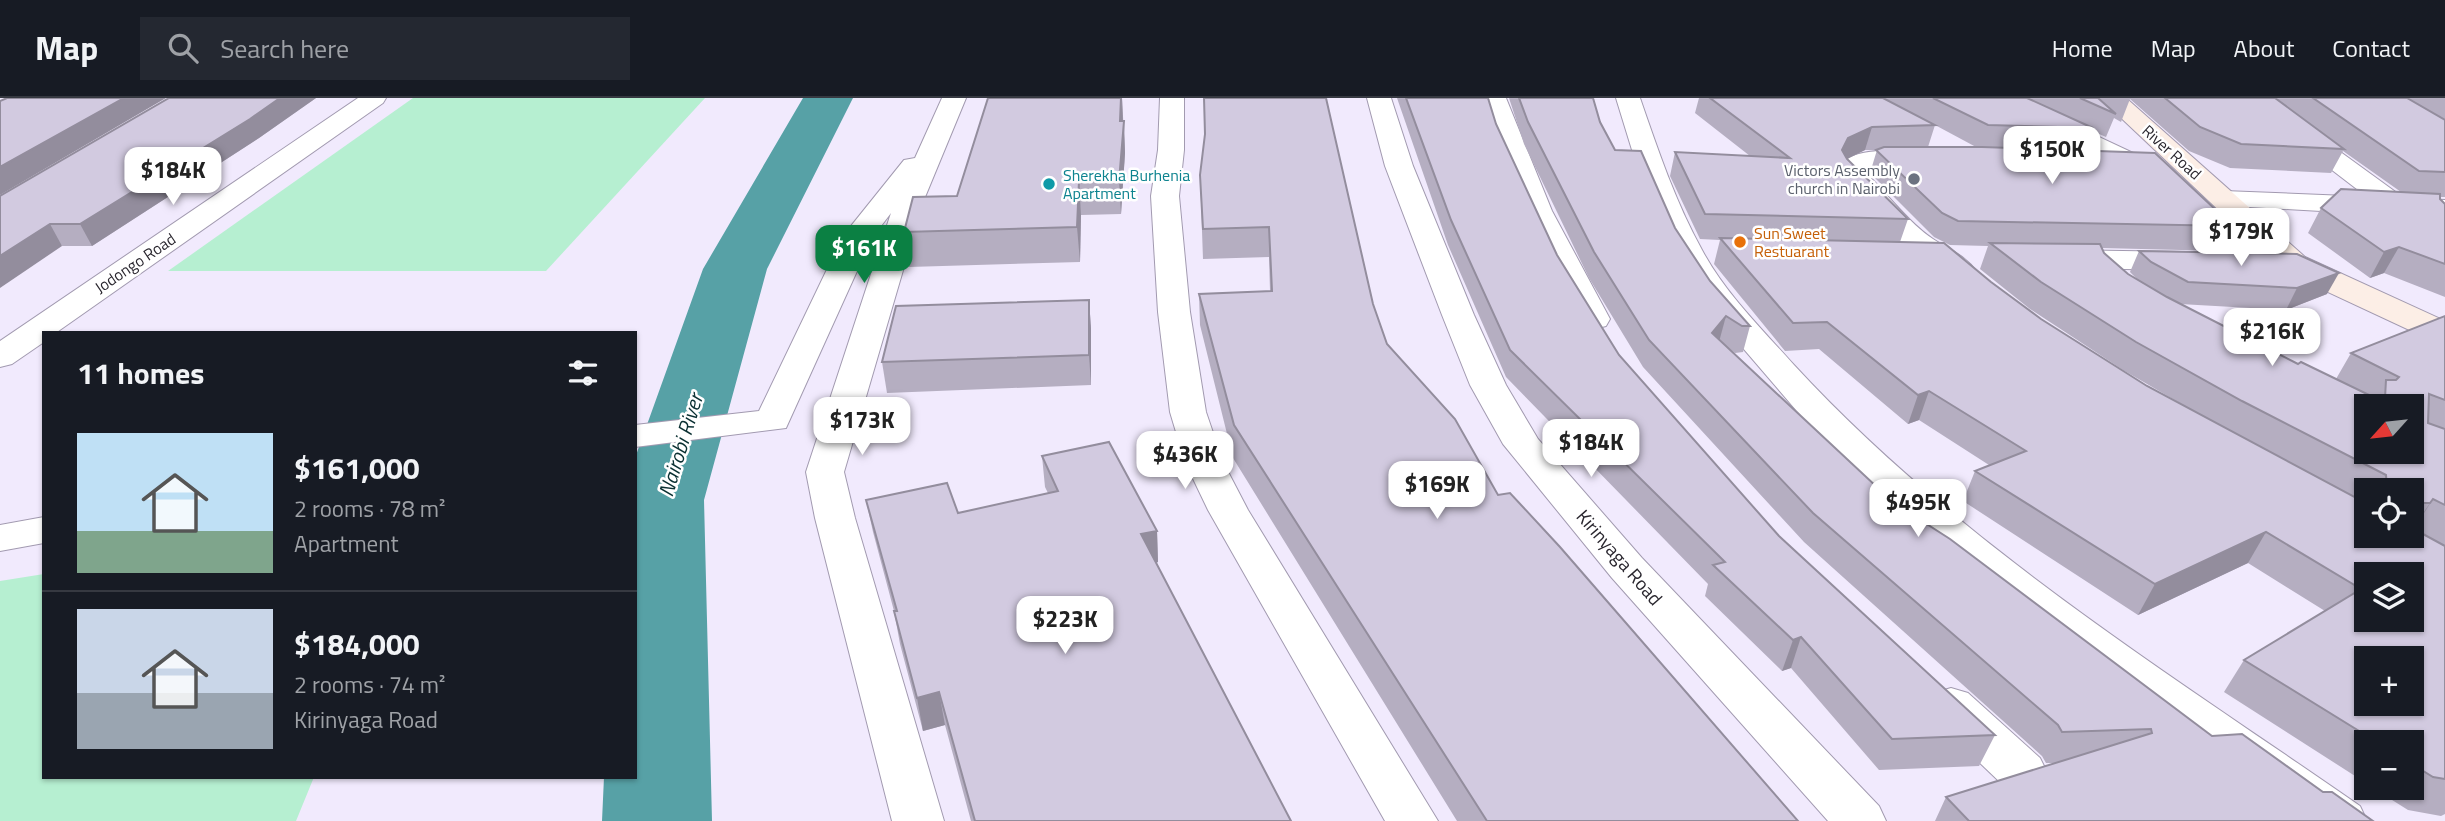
<!DOCTYPE html>
<meta charset="utf-8">
<style>
body{margin:0;font-family:"Titillium Web",sans-serif;background:#242831;color:#f1f3f6;height:100vh;display:flex;flex-direction:column;font-size:26px;white-space:nowrap}
*{box-sizing:border-box;margin:0}
p{font-size:23px;color:#9ea1a6}
.icon{flex:none;width:38px;height:38px;fill:none;stroke:currentColor;stroke-width:2;stroke-linecap:round;stroke-linejoin:round}
.map{position:relative;flex:1;overflow:hidden}
.sheet{position:absolute;left:42px;top:233px;width:595px;height:448px;display:flex;flex-direction:column;background:#171b24;border-radius:0px;box-shadow:0 2px 5px #0004}
.sheet>*{flex:none}
.needle{width:46px;rotate:243deg}
.controls{position:absolute;left:2354px;top:296px;display:grid;gap:14px}
.controls a{display:grid;place-items:center;width:70px;height:70px;border-radius:0px;background:#171b24;box-shadow:0 2px 5px #0004;font-size:35px}
.price{position:absolute;translate:-50% -60px;padding:0 16px;border-radius:14px;background:#fff;color:#222;font-size:23px;line-height:46px;filter:drop-shadow(0 2px 4px #0008)}
.price::after{content:'';position:absolute;left:50%;top:42px;width:21px;height:16px;margin-left:-10px;background:inherit;clip-path:polygon(0 0,100% 0,50% 100%)}
.price.active{background:#0b8043;color:#fff}
ul{padding:0;list-style:none}
li{display:flex;align-items:center;gap:21px;height:175px;padding:0 35px}
li+li{border-top:2px solid #363941}
li span{display:grid;place-items:center;flex:none;width:196px;height:140px;border-radius:0px;color:#555}
li>.icon{margin-inline-start:auto}
span .icon{width:84px;height:84px;fill:#fffc;stroke-width:1}
li b{font-size:30px}
h2{display:flex;justify-content:space-between;align-items:center;height:84px;padding:0 35px;font-size:30px}
header{display:flex;align-items:center;gap:42px;box-sizing:border-box;height:98px;padding:0 35px;background:#171b24;border-bottom:2px solid #363941}
header strong{font-size:33px}
nav{display:flex;gap:38px;margin-inline-start:auto;font-size:24px}
.search{width:490px;height:63px;background:#242831;display:flex;align-items:center;gap:18px;box-sizing:border-box;padding:0 24px;border-radius:0px;color:#9ea1a6;font-size:26px}
.map>svg:first-child{display:block}
.green{fill:#b6efd1}
.lines{fill:none;stroke-linecap:round;stroke-linejoin:round}
.river{fill:#57a1a6;fill-rule:evenodd}
.minor-casing{stroke:#a29ab0;stroke-width:2}
.tertiary-casing{stroke:#a29ab0;stroke-width:2}
.secondary-casing{stroke:#a29ab0;stroke-width:2}
.minor{fill:#fff;fill-rule:evenodd}
.tertiary{fill:#fff;fill-rule:evenodd}
.secondary{fill:#fceee6;fill-rule:evenodd}
.wall{fill:#b5aec1;fill-rule:evenodd}
.shaded-wall{fill:#938d9d}
.building{fill:#d2cae0;stroke:#938d9d;stroke-width:2;fill-rule:evenodd}
.worship-dot{fill:#6b7280;stroke:#fff;stroke-width:2.5}
.culture-dot{fill:#0f9aa8;stroke:#fff;stroke-width:2.5}
.food-dot{fill:#e8710a;stroke:#fff;stroke-width:2.5}
.labels{text-anchor:middle;dominant-baseline:central;stroke-width:5;stroke-linejoin:round;paint-order:stroke}
.far-street-label{font-size:16px;fill:#2a272f;stroke:#fff}
.far-worship-label{font-size:16px;fill:#5b616d;stroke:#fff;text-anchor:end}
.far-culture-label{font-size:16px;fill:#0d838f;stroke:#fff;text-anchor:start}
.far-food-label{font-size:16px;fill:#c56008;stroke:#fff;text-anchor:start}
.street-label{font-size:19px;fill:#2a272f;stroke:#fff}
.water-label{font-size:21px;font-style:italic;fill:#0a3032;stroke:#fff}
</style>
<header>
<strong>Map</strong>
<div class="search"><svg class="icon" aria-label="search" viewBox="0 0 24 24"><circle cx="10" cy="10" r="6"/><path d="M15 15l6 6"/></svg>Search here</div>
<nav><a>Home</a><a>Map</a><a>About</a><a>Contact</a></nav>
</header>
<div class="map">
<svg width="2445" height="723" viewBox="0 0 2445 723">
<rect width="100%" height="100%" fill="#f1eafd"/>
<g class="green">
<polygon points="413,0 705,0 546,173 168,173"/>
<polygon points="44,476 44,679 314,679 296,723 0,723 0,483"/>
</g>
<g class="lines">
<polygon class="river" points="803,0 853,0 767,171 704,402 712,723 602,723 604,679 635,679 635,360 703,171"/>
<g class="minor-casing">
<g id="minor">
<polygon points="358,0 386,0 383,5 57,234 44,234 44,244 12,266 0,269 0,243"/>
<polygon points="942,0 966,0 923,104 844,374 855,420 944,723 892,723 815,420 806,374 891,115 872,140 786,330 635,349 635,327 759,313 843,138 904,62 915,60"/>
<polygon points="1160,0 1184,0 1184,52 1179,98 1190,214 1206,314 1223,364 1248,412 1438,723 1385,723 1208,412 1185,364 1170,314 1158,214 1151,98 1158,52"/>
<path d="M1482,0H1506L1552,113L1610,221L1606,228L1594,231L1582,228C1537,162 1506,76 1482,0Z"/>
<path d="M1616,0H1640C1658,52 1675,103 1702,152C1725,195 1761,230 1794,267C1956,443 2164,572 2360,708L2367,723H2302L2061,544L1900,415L1802,319L1706,207L1672,153L1644,91Z"/>
<polygon points="1985,0 2016,0 2148,62 2152,68 2148,74 2138,76 2128,74 1988,5"/>
<polygon points="2238,0 2266,0 2408,103 2412,109 2408,115 2398,118 2388,115"/>
<path d="M1877,53L1935,55L1939,61L1935,67L1877,69L1870,70L1866,75C1886,95 1910,126 1933,141C1949,152 1965,157 1977,174L1972,181L1961,183L1950,181L1936,168L1910,153L1842,83L1838,77C1841,57 1860,55 1877,53Z"/>
<polygon points="2060,152 2186,154 2197,156 2201,163 2197,170 2186,172 2060,170 2049,168 2045,161 2049,154"/>
<polygon points="44,419 44,445 0,453 0,427"/>
<polygon points="1951,590 1968,595 2040,660 2047,674 2040,688 2022,694 2004,688 1934,621 1927,608 1934,595"/>
</g>
</g>
<g class="tertiary-casing">
<g id="tertiary">
<polygon points="1367,0 1391,0 1413,68 1474,217 1506,287 1538,341 1642,460 1879,708 1886,723 1828,723 1612,480 1503,346 1470,287 1442,217 1385,68"/>
<polygon points="2224,93 2445,102 2445,120 2214,107 2210,101 2214,95"/>
</g>
</g>
<g class="secondary-casing">
<polygon id="secondary" points="2100,0 2126,0 2305,159 2445,223 2445,246 2433,243 2283,173"/>
</g>
<use href="#minor" class="minor"/>
<use href="#tertiary" class="tertiary"/>
<use href="#secondary" class="secondary"/>
</g>
<g class="wall">
<polygon points="169,0 316,0 259,40 92,148 62,148 0,98"/>
<polygon points="1122,0 1125,55 1121,116 1081,117 1080,164 909,169 904,134 957,98"/>
<polygon points="1397,0 1488,0 1496,26 1557,157 1619,257 1779,438 1995,637 1979,668 1879,672 1791,570 1782,573 1705,498 1708,486 1506,279 1448,147"/>
<polygon points="1509,0 1593,0 1600,24 1615,52 1675,130 1710,183 1750,228 1743,254 1735,255 1727,249 1894,405 2212,638 2323,694 2373,723 1935,723 1946,699 2056,665 2046,665 2042,658 1804,444 1643,269 1589,180 1524,46"/>
<path d="M1699,0H2445V99H2440V101L2445,106V199L2384,175L2370,180L2308,135L2321,110L2401,94L2343,53L2331,75L2230,70L2189,53L2130,1L2121,24L2114,20L2106,39L2092,33L2084,52L2233,128L2221,153L2102,150L2104,155L2128,176L2139,183L2130,174L2139,153L2327,196L2286,212L2180,206L2298,266L2336,281L2351,255L2445,218V716L2441,718L2408,712L2373,690H2412V644H2366V685L2224,594L2244,562L2325,513L2248,465L2138,517L1963,403L1975,373L1989,367L1919,322L1908,326L1819,251L1785,253L1714,166L1720,142L1700,141L1670,78L1675,54L1750,58L1695,15ZM1935,27L1976,49H1928ZM1865,52H1877L1870,75L1934,139L1950,147L1988,148L1980,171L2030,211L2123,272L2190,311L2147,288L2041,221L1991,184L1900,144L1908,121L1847,61ZM2366,392H2412V438H2366Z"/>
<polygon points="1200,77 1373,206 1387,246 1498,397 1798,723 1457,723 1233,360 1200,227 1199,196 1270,193 1269,159 1203,161"/>
<polygon points="1089,202 1091,231 1091,287 887,295 882,264"/>
<polygon points="1042,358 1157,433 1158,464 1156,465 1291,723 971,723 945,627 923,633 900,546 894,513 873,434 866,402 958,415 1048,395 1045,389"/>
</g>
<g class="shaded-wall">
<polygon points="124,0 166,0 0,97 0,69"/>
<polygon points="280,0 316,0 259,40 92,148 80,126"/>
<polygon points="1122,0 1123,25 1120,23"/>
<polygon points="1124,23 1125,55 1121,116 1119,83"/>
<polygon points="1872,29 1865,52 1841,64 1842,52 1848,40"/>
<polygon points="1079,83 1081,117 1080,164 1077,129"/>
<polygon points="50,126 62,148 0,190 0,158"/>
<polygon points="2399,149 2384,175 2370,180 2384,154"/>
<polygon points="2339,175 2327,196 2286,212 2297,190"/>
<polygon points="1089,202 1091,231 1091,287 1089,257"/>
<polygon points="1726,218 1719,244 1712,235"/>
<polygon points="1929,293 1919,322 1908,326 1918,297"/>
<polygon points="2433,401 2413,432 2412,432 2430,405"/>
<polygon points="1157,433 1158,464 1143,468 1141,436"/>
<polygon points="2266,434 2248,465 2138,517 2155,486"/>
<polygon points="1801,539 1791,570 1782,573 1793,542"/>
<polygon points="939,594 945,627 923,633 917,600"/>
</g>
<g class="building">
<polygon points="7,0 124,0 0,69 0,3"/>
<polygon points="169,0 280,0 250,21 80,126 50,126 0,158 0,98"/>
<polygon points="988,0 1121,0 1120,23 1124,23 1119,83 1079,83 1077,129 904,134 913,99 957,98"/>
<polygon points="1204,0 1326,0 1373,206 1387,246 1455,321 1498,397 1510,395 1560,449 1798,723 1487,723 1234,327 1199,196 1272,193 1269,129 1203,131 1200,77 1205,36"/>
<polygon points="1406,0 1488,0 1496,26 1557,157 1619,257 1779,438 1995,637 1892,641 1801,539 1793,542 1713,467 1725,464 1510,252 1451,122"/>
<polygon points="1519,0 1593,0 1600,24 1615,52 1641,53 1675,130 1710,183 1750,228 1742,228 1726,218 1712,235 1894,405 1950,441 2212,638 2242,636 2323,694 2332,694 2373,723 1969,723 1946,699 2152,635 2151,631 2062,634 2058,627 1813,415 1649,242 1594,154 1528,24"/>
<polygon points="1710,0 1883,0 1935,27 1872,29 1848,40 1842,52 1847,61 1908,121 1705,116 1675,54 1790,60"/>
<polygon points="1933,0 2027,0 2093,30 1988,27"/>
<polygon points="2080,0 2098,0 2116,16"/>
<polygon points="2165,0 2275,0 2344,51 2241,46 2200,29"/>
<polygon points="2313,0 2407,0 2445,22 2445,74 2419,73"/>
<polygon points="1884,49 1982,49 2155,55 2233,128 1958,123 1942,115 1876,52"/>
<polygon points="2341,91 2440,96 2440,101 2445,106 2445,166 2399,149 2384,154 2321,110"/>
<path d="M1720,140L1944,145L1991,184L2041,221L2147,288L2366,405V438H2412V430L2445,448V681L2433,679L2412,666V644H2377L2244,562L2361,491L2266,434L2155,486L1975,373L2026,353L1929,293L1918,297L1827,224L1793,225ZM2366,476H2412V522H2366ZM2366,560H2412V606H2366Z"/>
<path d="M1990,145L2100,146L2104,155L2128,176L2167,199L2298,266L2301,264L2369,297L2385,300L2386,282H2396L2399,279L2351,255L2445,218V302L2429,296L2428,325L2445,331V407L2433,401L2430,405H2412V392H2387L2386,377L2242,303L2136,244L2041,184ZM2366,308H2412V354H2366Z"/>
<polygon points="2139,153 2297,156 2339,175 2297,190 2188,184 2151,164"/>
<polygon points="1089,202 1089,257 882,264 896,208"/>
<polygon points="1109,344 1157,433 1141,436 1291,723 975,723 939,594 917,600 894,513 897,513 866,402 947,385 958,415 1058,393 1042,358"/>
</g>
<circle class="worship-dot" cx="1914" cy="81" r="7"/>
<circle class="culture-dot" cx="1049" cy="86" r="7"/>
<circle class="food-dot" cx="1740" cy="144" r="7"/>
<g class="labels">
<g class="far-street-label">
<text transform="translate(2172 54) rotate(42)">River Road</text>
<text transform="translate(135 165) rotate(-34)">Jodongo Road</text>
</g>
<g class="far-worship-label">
<text x="1900" y="72">Victors Assembly<tspan x="1900" dy="18">church in Nairobi</tspan></text>
</g>
<g class="far-culture-label">
<text x="1063" y="77">Sherekha Burhenia<tspan x="1063" dy="18">Apartment</tspan></text>
</g>
<g class="far-food-label">
<text x="1754" y="135">Sun Sweet<tspan x="1754" dy="18">Restuarant</tspan></text>
</g>
<g class="street-label">
<text transform="translate(1620 459) rotate(49)">Kirinyaga Road</text>
</g>
<g class="water-label">
<text transform="translate(680 347) rotate(-73)">Nairobi River</text>
</g>
</g>
</svg>
<div class="controls">
<a><svg class="needle" viewBox="-14 -14 28 28"><path d="M0-13l5 13h-10z" fill="#e53935"/><path d="M0 13l5-13h-10z" fill="#9ea1a6"/></svg></a>
<a><svg class="icon" aria-label="locate" viewBox="0 0 24 24"><circle cx="12" cy="12" r="6"/><path d="M12 2v4M12 18v4M2 12h4M18 12h4"/></svg></a>
<a><svg class="icon" aria-label="layers" viewBox="0 0 24 24"><path d="M12 4l9 5-9 5-9-5zM3 14l9 5 9-5"/></svg></a>
<a>+</a>
<a>−</a>
</div>
<b class="price" style="left:2052px;top:88px">$150K</b>
<b class="price" style="left:173px;top:109px">$184K</b>
<b class="price" style="left:2241px;top:170px">$179K</b>
<b class="price active" style="left:864px;top:187px">$161K</b>
<b class="price" style="left:2272px;top:270px">$216K</b>
<b class="price" style="left:862px;top:359px">$173K</b>
<b class="price" style="left:1591px;top:381px">$184K</b>
<b class="price" style="left:1185px;top:393px">$436K</b>
<b class="price" style="left:1437px;top:423px">$169K</b>
<b class="price" style="left:1918px;top:441px">$495K</b>
<b class="price" style="left:1065px;top:558px">$223K</b>
<section class="sheet">
<h2>11 homes<svg class="icon" aria-label="filters" viewBox="0 0 24 24"><path d="M4 7h16M4 17h16"/><circle cx="9" cy="7" r="2"/><circle cx="15" cy="17" r="2"/></svg></h2>
<ul>
<li><span style="background:linear-gradient(#bfe0f5 70%,#7fa58c 0)"><svg class="icon" aria-label="home" viewBox="0 0 24 24"><path d="M3 11l9-7 9 7M6 9v11h12V9"/></svg></span><div><b>$161,000</b><p>2 rooms · 78 m²</p><p>Apartment</p></div></li>
<li><span style="background:linear-gradient(#c9d6e8 60%,#9aa5b1 0)"><svg class="icon" aria-label="home" viewBox="0 0 24 24"><path d="M3 11l9-7 9 7M6 9v11h12V9"/></svg></span><div><b>$184,000</b><p>2 rooms · 74 m²</p><p>Kirinyaga Road</p></div></li>
</ul>
</section>
</div>
